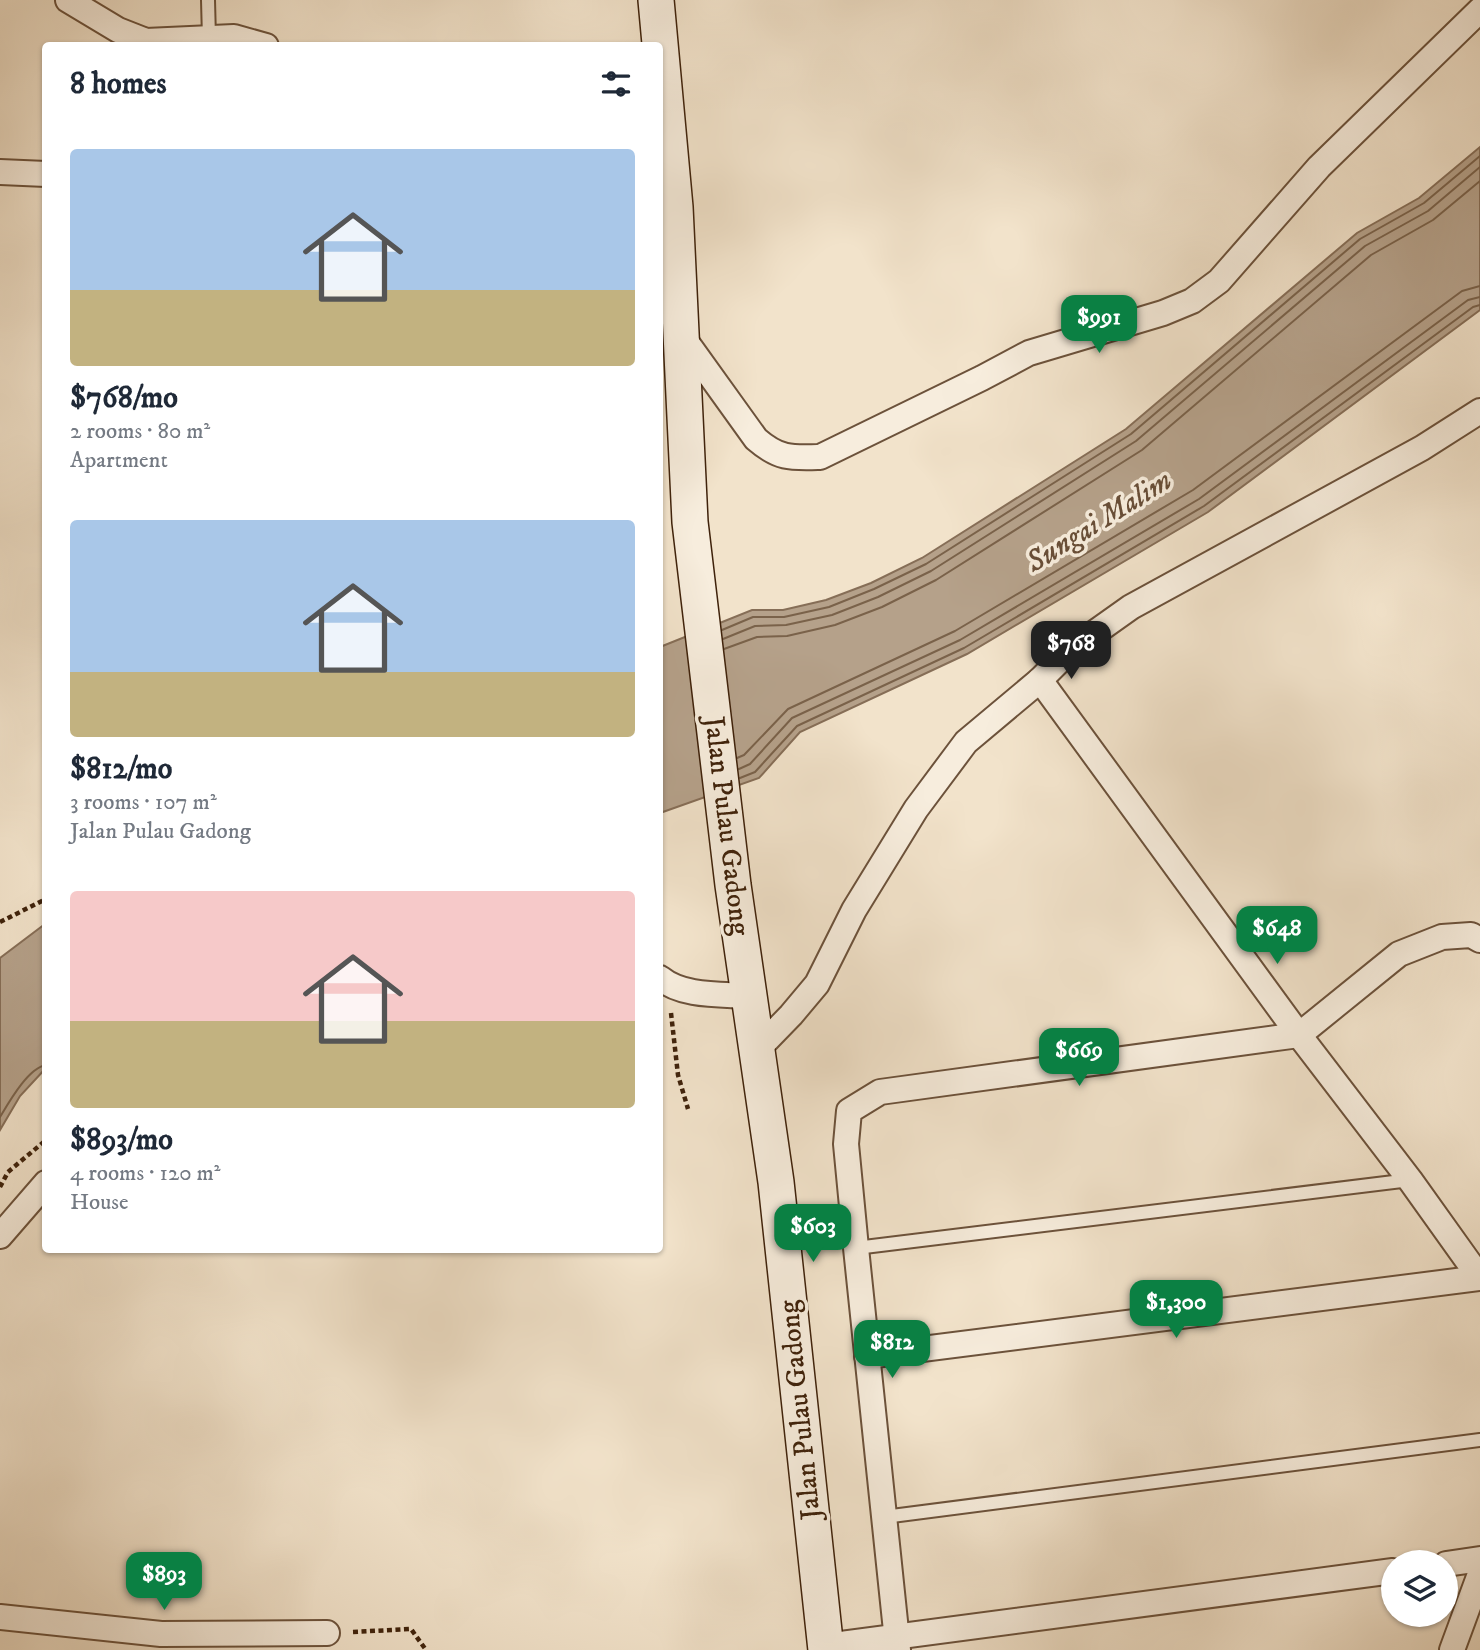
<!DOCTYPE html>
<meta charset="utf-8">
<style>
body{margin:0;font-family:"IM FELL DW Pica",serif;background:#f6f6f7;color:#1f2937;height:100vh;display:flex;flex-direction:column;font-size:26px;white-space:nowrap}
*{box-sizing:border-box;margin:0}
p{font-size:23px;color:#747a83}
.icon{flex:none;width:38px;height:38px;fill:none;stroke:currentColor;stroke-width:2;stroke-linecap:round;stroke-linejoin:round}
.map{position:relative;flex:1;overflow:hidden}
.panel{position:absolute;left:42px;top:42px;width:621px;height:1211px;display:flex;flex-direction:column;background:#fff;border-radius:7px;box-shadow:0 2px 5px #0004}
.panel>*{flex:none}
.tools{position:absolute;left:1381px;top:1550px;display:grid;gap:14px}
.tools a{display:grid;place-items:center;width:77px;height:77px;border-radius:50%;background:#fff;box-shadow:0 2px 5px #0004;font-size:35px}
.price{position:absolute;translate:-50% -60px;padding:0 16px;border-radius:14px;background:#0b8043;color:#fff;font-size:23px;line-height:46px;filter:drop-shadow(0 2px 4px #0008)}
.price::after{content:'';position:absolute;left:50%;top:42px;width:21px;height:16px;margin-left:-10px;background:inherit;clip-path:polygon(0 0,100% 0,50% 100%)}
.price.current{background:#222;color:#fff}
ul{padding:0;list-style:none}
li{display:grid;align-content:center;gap:14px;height:371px;padding:0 28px}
li span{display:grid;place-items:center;height:217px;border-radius:7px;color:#555}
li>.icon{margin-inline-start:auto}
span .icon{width:126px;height:126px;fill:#fffc;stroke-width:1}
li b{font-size:30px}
h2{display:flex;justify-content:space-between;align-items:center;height:84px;padding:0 28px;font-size:30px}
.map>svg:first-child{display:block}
.water{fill:#b5a18a;stroke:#866e57;stroke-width:2}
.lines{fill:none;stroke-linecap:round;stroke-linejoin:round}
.shore{stroke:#7a624a;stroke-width:2}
.lane-casing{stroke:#6c523b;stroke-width:16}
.street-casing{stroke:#6c523b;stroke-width:28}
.secondary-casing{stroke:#3f220b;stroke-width:38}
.path{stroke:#3f220b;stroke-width:4.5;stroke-dasharray:5 3.5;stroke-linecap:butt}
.lane{stroke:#f7eddd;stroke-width:12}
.street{stroke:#f7eddd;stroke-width:24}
.secondary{stroke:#f7eddd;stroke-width:35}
.labels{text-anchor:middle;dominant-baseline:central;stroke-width:7;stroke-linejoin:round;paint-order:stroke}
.street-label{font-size:28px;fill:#3f220b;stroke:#f7eddd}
.water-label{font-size:30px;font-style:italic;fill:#684e37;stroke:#f7eddd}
</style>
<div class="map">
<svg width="1480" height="1650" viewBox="0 0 1480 1650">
<rect width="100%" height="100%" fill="#f2e3cb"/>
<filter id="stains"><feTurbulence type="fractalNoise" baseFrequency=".00286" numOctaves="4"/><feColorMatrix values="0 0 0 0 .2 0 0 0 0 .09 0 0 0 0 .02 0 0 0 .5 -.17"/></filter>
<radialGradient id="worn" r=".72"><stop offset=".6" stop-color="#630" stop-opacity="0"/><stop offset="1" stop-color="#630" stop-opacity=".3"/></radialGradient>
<g class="water">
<polygon points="1480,147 1480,310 1208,512 967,654 800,732 759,778 660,813 660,647 752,610 783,610 826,600 871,583 922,558 1126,429 1357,233 1419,198"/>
<polygon points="45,924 45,1069 20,1096 0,1130 0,958"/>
</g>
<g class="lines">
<g class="shore">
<polyline points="722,630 753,617 784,617 829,607 874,589 926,564 1131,434 1360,239 1424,203 1480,156"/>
<polyline points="723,639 755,626 786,625 832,615 878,597 931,571 1136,441 1365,246 1428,211 1480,167"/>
<polyline points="724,649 757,637 787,636 835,625 882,607 936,580 1142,450 1371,255 1433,220 1480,181"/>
<polyline points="737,758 744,755 788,709 955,631 1193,490 1462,291 1480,286"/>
<polyline points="739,769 750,764 792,718 960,640 1199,499 1468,300 1480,297"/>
<polyline points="740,778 755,772 797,726 964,648 1204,506 1473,307 1480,305"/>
<path d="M0,1117C9,1102 28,1068 46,1065"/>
</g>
<g class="lane-casing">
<g id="lane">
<polyline points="208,0 209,38"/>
<polyline points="856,1248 1410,1180"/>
<polyline points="884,1517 1480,1440"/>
</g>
</g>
<g class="street-casing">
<g id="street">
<polyline points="68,0 118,30 146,41 234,37 266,46"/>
<polyline points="0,172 46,174"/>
<path d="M682,336L756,439C779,459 791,458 820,457L982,378L1029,353L1163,313L1192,301L1219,281L1319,167L1480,10"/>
<polyline points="1040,680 1299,1035 1410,1180 1480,1278"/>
<path d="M660,978C683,997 720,994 749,996"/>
<polyline points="757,1050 791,1015 817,984 854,910 916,809 966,742 1040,680 1069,651 1131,607 1422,448 1480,411"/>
<polyline points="0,1236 46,1183"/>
<polyline points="867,1356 1480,1278"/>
<polyline points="1446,1564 1480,1559"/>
<polyline points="0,1617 161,1634 327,1633"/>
<polyline points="826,1646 1393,1571"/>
<polyline points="898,1650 856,1248 846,1144 849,1111 880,1092 1299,1035 1399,954 1442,937 1471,935 1480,940"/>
<polyline points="1452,1650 1480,1574"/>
</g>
</g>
<g class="secondary-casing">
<polyline id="secondary" points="656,0 675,207 690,522 733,885 776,1182 826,1650"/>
</g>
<g class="path">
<polyline points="0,922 46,899"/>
<polyline points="671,1013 678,1075 688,1109"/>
<polyline points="0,1187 8,1172 46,1140"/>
<polyline points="353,1632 411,1629 426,1650"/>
</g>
<use href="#lane" class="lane"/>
<use href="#street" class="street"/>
<use href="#secondary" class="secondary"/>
</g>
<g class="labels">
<g class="street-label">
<text transform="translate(727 826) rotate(83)">Jalan Pulau Gadong</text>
<text transform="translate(800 1410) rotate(-96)">Jalan Pulau Gadong</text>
</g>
<g class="water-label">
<text transform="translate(1099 522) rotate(-32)">Sungai Malim</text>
</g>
</g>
<rect width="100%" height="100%" filter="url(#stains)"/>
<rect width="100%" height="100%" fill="url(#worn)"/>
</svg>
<div class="tools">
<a><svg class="icon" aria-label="layers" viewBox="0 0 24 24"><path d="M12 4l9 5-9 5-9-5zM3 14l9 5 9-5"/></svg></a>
</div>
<b class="price" style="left:1099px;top:355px">$991</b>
<b class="price current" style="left:1071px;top:681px">$768</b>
<b class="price" style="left:1277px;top:966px">$648</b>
<b class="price" style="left:1079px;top:1088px">$669</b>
<b class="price" style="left:813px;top:1264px">$603</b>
<b class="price" style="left:1176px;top:1340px">$1,300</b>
<b class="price" style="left:892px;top:1380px">$812</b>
<b class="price" style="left:164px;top:1612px">$893</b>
<section class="panel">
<h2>8 homes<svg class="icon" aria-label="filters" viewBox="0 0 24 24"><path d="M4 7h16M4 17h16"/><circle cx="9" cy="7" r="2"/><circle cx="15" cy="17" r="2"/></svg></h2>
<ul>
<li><span style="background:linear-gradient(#a9c7e8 65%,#c2b280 0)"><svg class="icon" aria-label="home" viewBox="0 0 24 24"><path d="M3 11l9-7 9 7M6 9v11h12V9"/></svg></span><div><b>$768/mo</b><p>2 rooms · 80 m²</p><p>Apartment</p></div></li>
<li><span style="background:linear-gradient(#a9c7e8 70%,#c2b280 0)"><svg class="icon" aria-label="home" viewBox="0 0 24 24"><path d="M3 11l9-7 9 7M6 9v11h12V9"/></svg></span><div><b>$812/mo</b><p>3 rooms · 107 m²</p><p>Jalan Pulau Gadong</p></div></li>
<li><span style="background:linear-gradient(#f6c9c9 60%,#c2b280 0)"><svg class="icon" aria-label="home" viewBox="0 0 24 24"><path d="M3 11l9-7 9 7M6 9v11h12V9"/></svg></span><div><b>$893/mo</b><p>4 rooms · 120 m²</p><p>House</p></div></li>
</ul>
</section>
</div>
